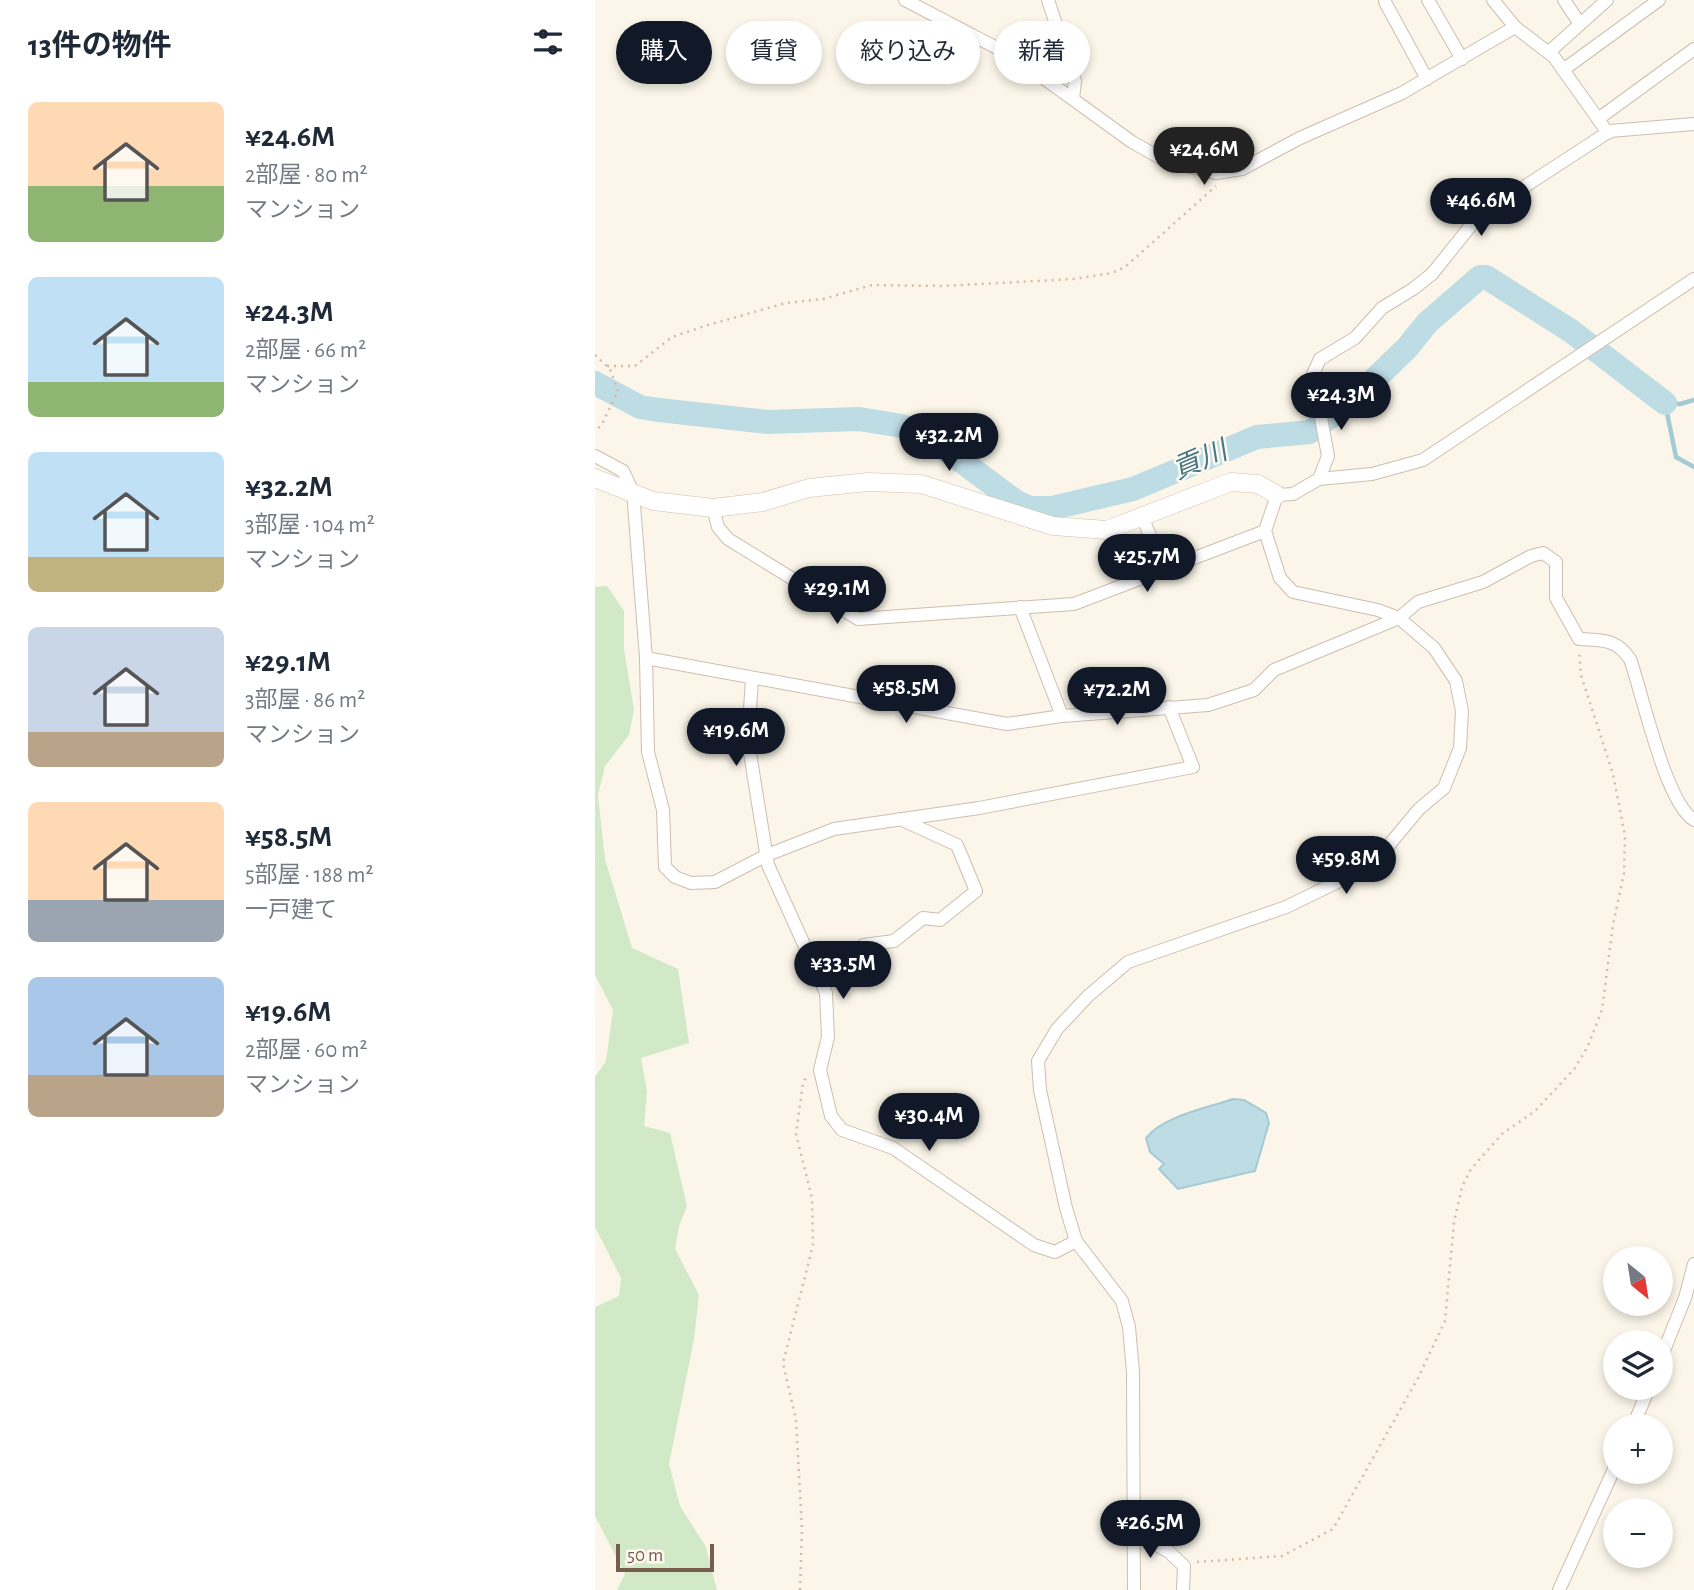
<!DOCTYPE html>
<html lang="ja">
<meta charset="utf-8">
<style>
body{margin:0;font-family:"Alegreya Sans","Noto Sans JP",sans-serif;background:#f2f2f3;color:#1f2937;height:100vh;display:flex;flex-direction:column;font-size:26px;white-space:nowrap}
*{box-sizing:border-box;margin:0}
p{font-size:23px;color:#747a83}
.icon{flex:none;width:38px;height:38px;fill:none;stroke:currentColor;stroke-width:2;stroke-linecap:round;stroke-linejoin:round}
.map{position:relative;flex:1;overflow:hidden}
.sheet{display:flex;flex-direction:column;background:#fff;width:595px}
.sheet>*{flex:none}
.guide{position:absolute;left:21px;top:21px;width:665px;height:63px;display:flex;gap:14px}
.needle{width:46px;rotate:150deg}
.fabs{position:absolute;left:1008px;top:1246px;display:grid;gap:14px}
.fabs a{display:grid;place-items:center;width:70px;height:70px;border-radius:50%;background:#fff;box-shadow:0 4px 10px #0003;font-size:35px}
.scale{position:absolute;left:21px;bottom:18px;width:98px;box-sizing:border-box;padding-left:7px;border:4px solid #755e4d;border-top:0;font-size:19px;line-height:24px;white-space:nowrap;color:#755e4d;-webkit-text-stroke:5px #fef9ef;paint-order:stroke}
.price{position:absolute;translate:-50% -60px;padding:0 16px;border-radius:24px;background:#111827;color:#fff;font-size:23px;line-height:46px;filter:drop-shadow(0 2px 4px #0008)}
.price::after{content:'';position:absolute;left:50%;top:42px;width:21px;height:16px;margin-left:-10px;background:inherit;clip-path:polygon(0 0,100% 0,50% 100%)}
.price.on{background:#222;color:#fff}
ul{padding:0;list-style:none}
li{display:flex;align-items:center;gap:21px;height:175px;padding:0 28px}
li span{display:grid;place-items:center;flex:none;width:196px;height:140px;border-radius:10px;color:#555}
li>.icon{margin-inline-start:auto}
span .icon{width:84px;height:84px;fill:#fffc;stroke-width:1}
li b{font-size:30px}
h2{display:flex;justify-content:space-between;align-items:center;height:84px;padding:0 28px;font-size:30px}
.tag{padding:0 24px;border-radius:32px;background:#fff;box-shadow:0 4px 10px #0003;font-size:24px;line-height:63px}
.tag.on{background:#111827;color:#fff}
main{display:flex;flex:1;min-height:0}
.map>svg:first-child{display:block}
.green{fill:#d2e9c7}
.water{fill:#bedce4;stroke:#a4cad6;stroke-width:2}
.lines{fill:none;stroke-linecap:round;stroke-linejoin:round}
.stream{stroke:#a4cad6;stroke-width:4.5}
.river{stroke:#bedce4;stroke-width:24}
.street-casing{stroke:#cdbeaf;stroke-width:14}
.secondary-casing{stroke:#d0bfac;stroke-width:19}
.path{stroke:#d5bba4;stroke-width:2.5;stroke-dasharray:2 5;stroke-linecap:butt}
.street{stroke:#fff;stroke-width:12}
.secondary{stroke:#fff;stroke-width:18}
.labels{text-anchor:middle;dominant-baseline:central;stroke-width:5;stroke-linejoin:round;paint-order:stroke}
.water-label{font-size:28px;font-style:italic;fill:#487887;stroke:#fef9ef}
</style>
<main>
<section class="sheet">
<h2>13件の物件<svg class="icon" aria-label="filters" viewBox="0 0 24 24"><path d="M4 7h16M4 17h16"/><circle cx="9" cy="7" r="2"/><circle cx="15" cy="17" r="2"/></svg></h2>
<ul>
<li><span style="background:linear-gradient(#ffd9b3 60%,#8fb573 0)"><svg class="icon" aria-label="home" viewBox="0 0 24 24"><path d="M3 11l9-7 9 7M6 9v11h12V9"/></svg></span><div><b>¥24.6M</b><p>2部屋 · 80 m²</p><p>マンション</p></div></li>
<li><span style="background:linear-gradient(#bfe0f5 75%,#8fb573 0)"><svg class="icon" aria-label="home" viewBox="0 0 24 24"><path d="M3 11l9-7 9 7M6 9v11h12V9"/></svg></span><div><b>¥24.3M</b><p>2部屋 · 66 m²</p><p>マンション</p></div></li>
<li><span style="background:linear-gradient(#bfe0f5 75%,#c2b280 0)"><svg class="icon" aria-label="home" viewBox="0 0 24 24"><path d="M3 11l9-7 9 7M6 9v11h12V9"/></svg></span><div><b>¥32.2M</b><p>3部屋 · 104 m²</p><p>マンション</p></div></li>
<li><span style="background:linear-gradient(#c9d6e8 75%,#b9a48a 0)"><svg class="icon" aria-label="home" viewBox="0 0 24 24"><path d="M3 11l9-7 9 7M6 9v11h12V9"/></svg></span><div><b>¥29.1M</b><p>3部屋 · 86 m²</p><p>マンション</p></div></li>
<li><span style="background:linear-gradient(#ffd9b3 70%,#9aa5b1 0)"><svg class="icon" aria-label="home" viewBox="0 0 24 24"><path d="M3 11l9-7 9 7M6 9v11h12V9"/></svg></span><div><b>¥58.5M</b><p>5部屋 · 188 m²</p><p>一戸建て</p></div></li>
<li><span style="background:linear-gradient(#a9c7e8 70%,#b9a48a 0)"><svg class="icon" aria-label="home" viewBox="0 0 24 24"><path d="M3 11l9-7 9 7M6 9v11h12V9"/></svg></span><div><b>¥19.6M</b><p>2部屋 · 60 m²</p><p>マンション</p></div></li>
</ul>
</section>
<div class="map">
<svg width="1099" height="1590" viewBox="0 0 1099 1590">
<rect width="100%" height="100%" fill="#fbf6e9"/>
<polygon class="green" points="12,586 29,611 29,649 39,710 34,735 10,766 3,795 10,859 37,948 83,969 94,1043 46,1058 52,1092 49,1126 75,1133 92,1206 84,1226 80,1249 104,1295 99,1339 74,1464 85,1506 111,1547 122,1590 22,1590 30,1574 0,1516 0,1307 24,1296 26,1278 0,1227 0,1077 11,1061 18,1010 0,975 0,587"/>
<path class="water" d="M638,1099L649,1100L671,1113L674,1123L660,1171L583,1189L564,1169L569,1164L555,1152L551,1138C568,1116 612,1108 638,1099Z"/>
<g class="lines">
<polyline class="stream" points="1099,400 1085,404 1070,403 1081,457 1099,467"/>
<polyline class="river" points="0,383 45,407 64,410 173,422 264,419 307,426 342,443 420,501 435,508 457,508 538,489 662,437 715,432 760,398 812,348 832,323 885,277 891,277 976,331 1070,403"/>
<g class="street-casing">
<g id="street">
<polyline points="310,0 421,58 537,142 571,161 621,173 647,169 705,138 807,93 920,27"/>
<polyline points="453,0 480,81 478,99"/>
<polyline points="833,0 867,59"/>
<polyline points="898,0 920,27 959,57 1013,133"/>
<polyline points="969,0 985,24"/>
<polyline points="790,2 832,79"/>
<polyline points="954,52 1012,0"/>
<polyline points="968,70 1064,0"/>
<polyline points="1003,119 1099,49"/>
<polyline points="0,456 28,471 38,492 51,658 53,752 68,810 70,867 80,877 96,883 120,882 172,855 239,829 384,808 598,767 574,707"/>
<polyline points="724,479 733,456 718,374 725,359 760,338 787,308 818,289 837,274 898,198 929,187 1015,131 1099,124"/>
<polyline points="118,508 123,527 133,539 263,619 479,604 670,531"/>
<polyline points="547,516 568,568"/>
<polyline points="425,607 467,716"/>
<path d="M51,658L412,724L467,716L613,705L659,690L679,670L804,618L823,602L888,582L936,556L948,553L961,562V598L984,639C1008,640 1021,639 1035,659C1048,695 1070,802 1099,820"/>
<polyline points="157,678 153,741 173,865 231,993 233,1037 225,1070 236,1116 247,1130 298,1148 439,1245 460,1252 481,1241"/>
<polyline points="224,972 269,945 299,941 328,918 345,920 381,891 362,845 305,819"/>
<polyline points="1066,1358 1090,1298 1099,1264"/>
<polyline points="1038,1426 1054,1388"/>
<polyline points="539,1532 574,1552 589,1566 588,1590"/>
<polyline points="539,1590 538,1372 534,1327 527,1301 481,1241 471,1208 445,1090 443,1061 462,1029 493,996 533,962 691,907 757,875 789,851 824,809 849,788 865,748 867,711 861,681 839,648 804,618 783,610 698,592 685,578 670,531 682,495 698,494 724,479 777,474 828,460 1099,279"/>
<polyline points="964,1590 1020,1467"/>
</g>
</g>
<g class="secondary-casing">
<polyline id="secondary" points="0,478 58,501 118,508 168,502 214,488 273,482 326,484 458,526 512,530 636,482 663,484 682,495"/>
</g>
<g class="path">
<polyline points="0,355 15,369 23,391 7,424 0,432"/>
<polyline points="12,366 40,366 77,337 113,325 191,303 228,299 277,285 349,286 479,279 517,273 530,267 621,186"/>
<polyline points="602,1562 687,1556 738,1529 823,1378 850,1321 859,1222 867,1187 876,1169 907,1134 940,1111 980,1068 993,1046 1007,1010 1018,925 1029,873 1030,836 1018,774 986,675 984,651"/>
<polyline points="205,1590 207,1530 201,1420 188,1363 218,1245 217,1198 201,1134 208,1083 213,1074"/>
</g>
<use href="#street" class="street"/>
<use href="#secondary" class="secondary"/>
</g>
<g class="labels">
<g class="water-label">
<text transform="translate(605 461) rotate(-23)">貢川</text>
</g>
</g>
</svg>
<div class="fabs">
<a><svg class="needle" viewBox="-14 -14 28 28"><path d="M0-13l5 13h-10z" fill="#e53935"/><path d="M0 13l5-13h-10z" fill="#747a83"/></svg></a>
<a><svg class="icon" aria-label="layers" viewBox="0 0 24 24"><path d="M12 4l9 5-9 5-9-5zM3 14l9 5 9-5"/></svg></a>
<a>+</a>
<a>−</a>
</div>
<div class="scale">50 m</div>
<b class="price on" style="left:609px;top:187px">¥24.6M</b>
<b class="price" style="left:886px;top:238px">¥46.6M</b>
<b class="price" style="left:746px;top:432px">¥24.3M</b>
<b class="price" style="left:354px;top:473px">¥32.2M</b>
<b class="price" style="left:552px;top:594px">¥25.7M</b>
<b class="price" style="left:242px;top:626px">¥29.1M</b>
<b class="price" style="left:311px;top:725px">¥58.5M</b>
<b class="price" style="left:522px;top:727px">¥72.2M</b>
<b class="price" style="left:141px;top:768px">¥19.6M</b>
<b class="price" style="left:751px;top:896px">¥59.8M</b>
<b class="price" style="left:248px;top:1001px">¥33.5M</b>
<b class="price" style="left:334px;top:1153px">¥30.4M</b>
<b class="price" style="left:555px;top:1560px">¥26.5M</b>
<div class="guide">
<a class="tag on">購入</a>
<a class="tag">賃貸</a>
<a class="tag">絞り込み</a>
<a class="tag">新着</a>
</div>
</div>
</main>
